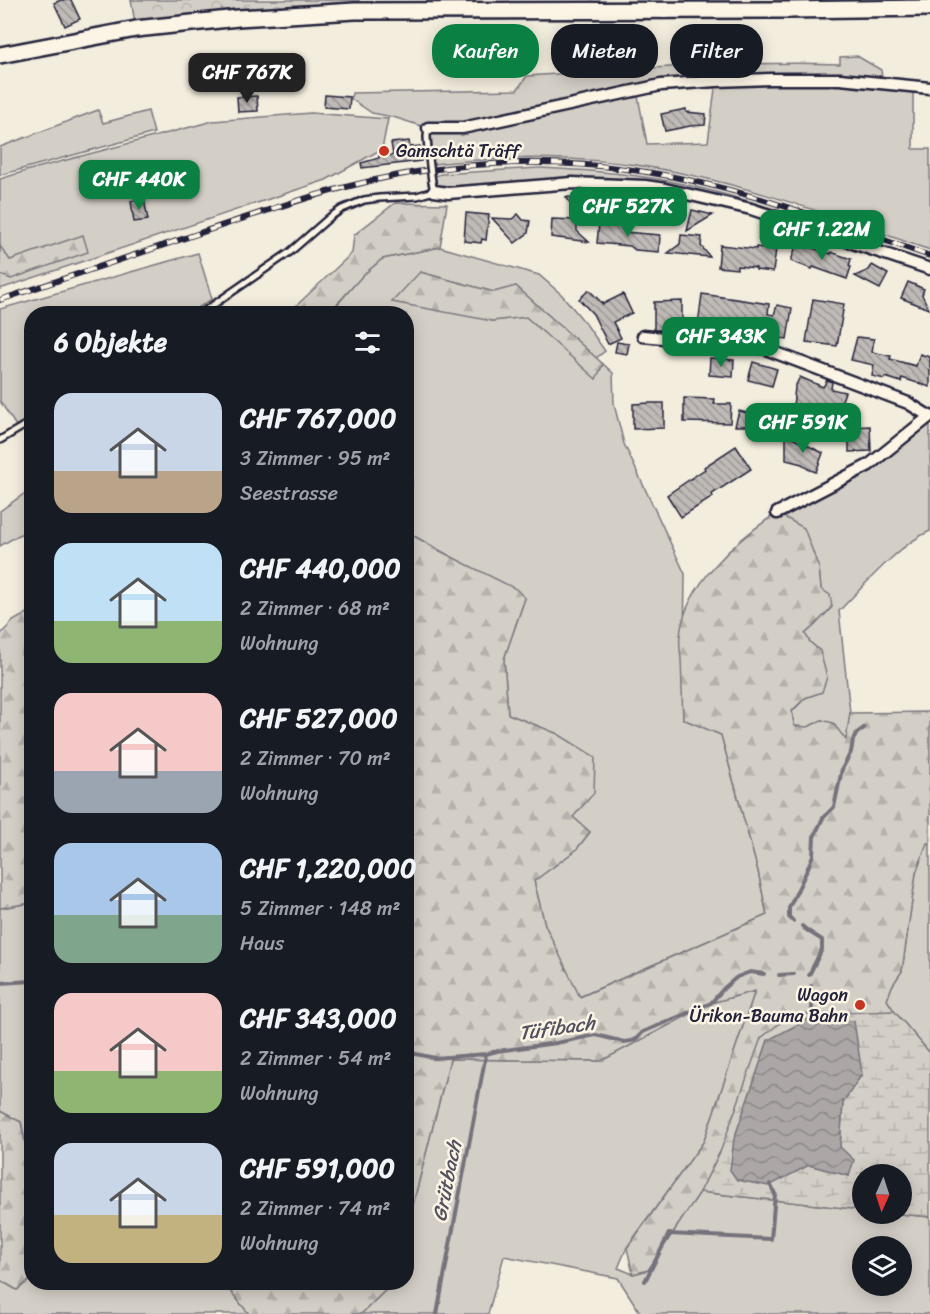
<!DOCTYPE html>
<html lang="de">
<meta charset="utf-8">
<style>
body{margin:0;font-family:Sriracha,sans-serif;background:#242831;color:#f1f3f6;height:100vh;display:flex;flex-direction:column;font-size:22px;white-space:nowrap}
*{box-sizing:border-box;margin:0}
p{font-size:20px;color:#9ea1a6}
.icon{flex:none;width:33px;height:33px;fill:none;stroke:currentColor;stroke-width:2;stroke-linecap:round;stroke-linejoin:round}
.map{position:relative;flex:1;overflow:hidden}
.side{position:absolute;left:24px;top:306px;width:390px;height:984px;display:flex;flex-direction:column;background:#171b24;border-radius:24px;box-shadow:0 3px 15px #0003}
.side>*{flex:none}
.guide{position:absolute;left:432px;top:24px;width:408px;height:54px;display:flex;gap:12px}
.needle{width:39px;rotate:183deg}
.fabs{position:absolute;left:852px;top:1164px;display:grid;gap:12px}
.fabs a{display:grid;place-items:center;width:60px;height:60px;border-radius:50%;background:#171b24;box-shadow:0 3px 15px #0003;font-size:30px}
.price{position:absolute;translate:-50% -51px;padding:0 14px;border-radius:12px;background:#0b8043;color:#fff;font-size:20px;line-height:39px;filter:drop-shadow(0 2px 3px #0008)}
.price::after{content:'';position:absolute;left:50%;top:36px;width:18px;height:14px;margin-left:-9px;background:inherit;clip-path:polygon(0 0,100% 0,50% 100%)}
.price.active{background:#222;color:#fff}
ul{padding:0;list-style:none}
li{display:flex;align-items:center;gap:18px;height:150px;padding:0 30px}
li span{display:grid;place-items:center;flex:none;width:168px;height:120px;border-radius:18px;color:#555}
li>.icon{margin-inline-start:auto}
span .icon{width:72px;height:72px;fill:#fffc;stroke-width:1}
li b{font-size:26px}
h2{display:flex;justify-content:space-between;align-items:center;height:72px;padding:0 30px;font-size:26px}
.chip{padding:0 21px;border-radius:24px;background:#171b24;box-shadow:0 3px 15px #0003;font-size:21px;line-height:54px}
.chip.active{background:#0b8043;color:#fff}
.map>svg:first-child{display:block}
.grass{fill:#d4cfc6;stroke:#7b7880;stroke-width:1.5;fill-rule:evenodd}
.forest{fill:url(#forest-firs);stroke:#7b7880;stroke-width:1.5}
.wetland{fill:url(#wetland-marsh);stroke:#7b7880;stroke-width:1.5;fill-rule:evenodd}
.park{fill:url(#park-crowns);stroke:#7b7880;stroke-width:1.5}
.water{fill:url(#water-waves);stroke:#75727b;stroke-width:1.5}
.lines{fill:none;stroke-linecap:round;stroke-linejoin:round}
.stream{stroke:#75727b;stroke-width:4}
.building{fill:url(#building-back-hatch);stroke:#22223b;stroke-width:1.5}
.service-casing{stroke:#22223b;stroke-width:10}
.minor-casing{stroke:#22223b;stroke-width:15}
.primary-casing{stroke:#22223b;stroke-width:20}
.service{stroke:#fcf5e5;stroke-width:5}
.minor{stroke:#fcf5e5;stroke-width:10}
.primary{stroke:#fcf5e5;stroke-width:15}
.rail-casing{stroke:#22223b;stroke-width:6}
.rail{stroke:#fcf5e5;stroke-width:4;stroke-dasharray:11;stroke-linecap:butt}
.service-bridge-casing{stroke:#22223b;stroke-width:10;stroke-linecap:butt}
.service-bridge{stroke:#fcf5e5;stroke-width:5}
.poi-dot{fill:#c8321e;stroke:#fcf5e5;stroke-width:2}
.labels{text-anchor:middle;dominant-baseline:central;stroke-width:5;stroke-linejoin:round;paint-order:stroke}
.poi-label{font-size:18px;fill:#22223b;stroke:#fcf5e5;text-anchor:start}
.water-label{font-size:20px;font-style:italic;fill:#525160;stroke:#fcf5e5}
</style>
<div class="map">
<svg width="930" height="1314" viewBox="0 0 930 1314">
<defs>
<pattern id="forest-firs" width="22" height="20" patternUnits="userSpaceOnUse" patternTransform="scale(1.5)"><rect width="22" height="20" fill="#d4cfc6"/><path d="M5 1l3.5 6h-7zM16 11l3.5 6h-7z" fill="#b6b1ab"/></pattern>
<pattern id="wetland-marsh" width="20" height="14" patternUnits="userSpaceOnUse" patternTransform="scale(1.5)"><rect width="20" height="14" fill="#d4cfc6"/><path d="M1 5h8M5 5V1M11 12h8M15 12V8" fill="none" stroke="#b6b1ab"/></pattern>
<pattern id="park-crowns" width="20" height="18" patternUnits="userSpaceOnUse" patternTransform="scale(1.5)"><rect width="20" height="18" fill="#d4cfc6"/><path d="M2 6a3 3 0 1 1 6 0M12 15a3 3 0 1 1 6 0" fill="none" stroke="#b6b1ab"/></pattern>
<pattern id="water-waves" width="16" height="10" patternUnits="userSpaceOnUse" patternTransform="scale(1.5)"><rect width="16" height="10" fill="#aca7a6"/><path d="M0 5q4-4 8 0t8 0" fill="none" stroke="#8c8888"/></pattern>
<pattern id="building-back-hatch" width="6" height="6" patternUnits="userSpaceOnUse" patternTransform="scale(1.5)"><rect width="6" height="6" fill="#bfbab6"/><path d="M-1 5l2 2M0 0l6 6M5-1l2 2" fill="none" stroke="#9b9795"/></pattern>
</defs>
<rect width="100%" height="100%" fill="#f3edde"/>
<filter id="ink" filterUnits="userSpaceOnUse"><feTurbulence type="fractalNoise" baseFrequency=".0167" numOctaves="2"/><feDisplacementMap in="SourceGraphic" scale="12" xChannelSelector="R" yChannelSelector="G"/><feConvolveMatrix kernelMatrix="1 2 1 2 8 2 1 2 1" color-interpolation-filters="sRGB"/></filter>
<g filter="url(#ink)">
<g class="grass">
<path d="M857,56L881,70L883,84L913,87V149H930V250C842,220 752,185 660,169C585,155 509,156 433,164L428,150V128L393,117L372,113L351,99L352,93L517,90L527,76C631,69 735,61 840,64V57ZM716,81L708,142L647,144L637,91Z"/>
<polygon points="98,110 103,123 148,111 154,133 0,175 0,147"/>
<polygon points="311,113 388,119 382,149 326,180 0,289 0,179 29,170 213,121"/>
<path d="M539,168C578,170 618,172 658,179C751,196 841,232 930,263V269L840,238L665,189L572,184L434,191L435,176L441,174Z"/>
<polygon points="440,247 539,275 562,295 586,324 605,351 596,358 516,286 494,292 420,272 492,321 526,317 596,378 603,364 613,373 614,404 624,444 685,574 683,719 721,735 758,871 767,915 579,997 545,925 534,881 576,850 590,832 573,817 558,734 508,714 504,659 525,598 407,532 407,492 412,486 411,462 406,459 406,314 329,314 362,276 382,259"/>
<polygon points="198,253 212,299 190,313 32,314 31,417 16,426 0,401 0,309"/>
<path d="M930,416V531C898,545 864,586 839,611L850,713L846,741L822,720L808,727L794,726L792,712L805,698L822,692L820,651L810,642L805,634L815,625L832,607L821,589L819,568L777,513L869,465Z"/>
<polygon points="31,489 31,528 0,546 0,511"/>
<polygon points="927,843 930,843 930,1053 894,1011 887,1000 892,986 902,971 916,873"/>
<polygon points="31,903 31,1171 21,1122 0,1111 0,908"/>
<path d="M755,991L704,1141L627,1247L618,1268L633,1274L648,1270L700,1192L862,1210V1214H900L930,1217V1314H641L618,1278L504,1256L488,1314H361L393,1283L406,1282L407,1228L450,1059L601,1061L711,1003ZM862,1246H902V1286H862Z"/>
<polygon points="31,1279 32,1282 230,1283 229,1288 249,1314 0,1314 0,1280 17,1290"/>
</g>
<g class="forest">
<polygon points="395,203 447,204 440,247 382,259 362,276 329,313 286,313 296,306 352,253 354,235"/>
<polygon points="83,235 88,252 11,279 0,275 0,246 10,260"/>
<polygon points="420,272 494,292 516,286 603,364 596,379 526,317 492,321 392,302"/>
<path d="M777,513L804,528L819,568L821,589L830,595L832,607L815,625L805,634L810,642L820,651L827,677L822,692L805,698L792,711L794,726L808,727L822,720L833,723L846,740L850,713L930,712V843H927L916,873L902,971L892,986L887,1000L894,1011L881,1045L721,1150L700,1192L648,1270L633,1274L627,1248L704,1141L755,991L711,1003L601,1061L450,1059L407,1228V532L440,551L516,589L525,598L504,659L508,714L558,734L595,757L594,793L573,817L590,832L576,850L534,881L545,925L580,997L767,915L758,871L721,735L683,719C682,699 682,679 681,659C680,651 679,644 680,636C684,586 737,539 777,513Z"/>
<polygon points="31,611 31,903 0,908 0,635 13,621"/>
<polygon points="0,1111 21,1122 31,1171 31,1279 17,1290 0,1280"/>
<polygon points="230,1283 393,1282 393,1283 361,1314 249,1314 228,1288"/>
</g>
<path class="wetland" d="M894,1011L930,1053V1217L900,1214H902V1174H862V1210L700,1192L721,1150L761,1038L790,1015ZM862,1074L843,1102L840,1147L849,1176L809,1165L770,1184Z"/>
<polygon class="park" points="131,0 359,0 355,11 136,29"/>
<polygon class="water" points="812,1017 854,1021 862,1074 843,1102 840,1147 854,1160 849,1176 809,1165 769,1186 737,1180 730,1170 734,1139 768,1040"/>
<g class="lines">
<g class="stream">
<polyline points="793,921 789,917 789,908 807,870 813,855 814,837 823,818 834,807 842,769 851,752 853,740 857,733 864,728"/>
<path d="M802,926C808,932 815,935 822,940V949L809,975"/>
<polyline points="779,975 794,974"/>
<polyline points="0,983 32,981"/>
<polyline points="811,986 812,992 812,1017"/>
<polyline points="406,1052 435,1058 486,1054 497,1051 556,1043 596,1035 624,1042 631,1041 635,1040 643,1032 711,1003 724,988 737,977 750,972 764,974"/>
<polyline points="645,1281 669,1234 771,1239 775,1194 770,1184"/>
<polyline points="437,1314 486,1054"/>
</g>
</g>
<g class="building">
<polygon points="61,0 71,0 80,19 65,26 54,3"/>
<polygon points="325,95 350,97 349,109 324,107"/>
<polygon points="257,96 258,111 238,112 237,97"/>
<polygon points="686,109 686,112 706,114 705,125 690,126 665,131 661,114"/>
<polygon points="409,141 410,147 420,146 421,161 362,168 361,163 379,158 379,156 393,155 391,143"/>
<polygon points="566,197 588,199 587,210 574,209"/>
<polygon points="144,199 148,220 134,222 131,201"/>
<polygon points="643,199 655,200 654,211 642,210"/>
<polygon points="692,210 713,215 687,231"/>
<polygon points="466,213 489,215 486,240 482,239 481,243 464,241"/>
<polygon points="518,214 523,220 530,221 528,233 515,243 492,218 512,219"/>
<polygon points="552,219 577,220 577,231 589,242 551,237"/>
<polygon points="599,223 625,226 624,232 660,235 659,252 635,250 630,246 597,243"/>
<polygon points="681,235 702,237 701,246 710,257 668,253 680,244"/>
<polygon points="797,243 831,254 831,252 851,259 849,266 851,267 847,279 813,267 812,269 791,261"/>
<polygon points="720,245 756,249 756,247 776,249 773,272 756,270 756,268 737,266 737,269 718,267"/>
<polygon points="872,265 888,274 880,289 855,276 869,270"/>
<polygon points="908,282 924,289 922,295 929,309 901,298"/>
<polygon points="589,290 603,304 623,294 632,313 613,322 621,338 608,344 593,314 579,299"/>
<polygon points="702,294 769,304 768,314 774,315 777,305 792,308 787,339 698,325"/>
<polygon points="813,299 844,304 837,346 806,342"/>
<polygon points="682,301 682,330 654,330 654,302"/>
<polygon points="857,337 874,339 872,352 891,356 890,359 916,366 920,354 930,357 930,387 902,378 901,382 885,377 884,379 872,376 874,365 851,360"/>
<polygon points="617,342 629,344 627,354 615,352"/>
<polygon points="710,358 734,360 733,377 709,375"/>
<polygon points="753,362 777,369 772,386 748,380"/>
<polygon points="800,377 823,387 827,380 832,382 831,389 845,392 840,406 838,406 833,427 828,434 815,432 814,410 793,407 795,387"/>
<polygon points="684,398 715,399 714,404 731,404 730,423 684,422"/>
<polygon points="649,403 664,403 664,428 633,429 633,404"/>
<polygon points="739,411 763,417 760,426 735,426"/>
<polygon points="870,426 871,451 849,452 849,427"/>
<polygon points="786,435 823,453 816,472 808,469 802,464 786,460"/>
<polygon points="736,446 751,469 712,494 713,497 681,517 667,495 705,469 704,467"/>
</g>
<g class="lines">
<g class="service-casing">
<g id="service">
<polyline points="428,128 427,137 428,150"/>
<polyline points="200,314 290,252 330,217 342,209 364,200 379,198 417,196 434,191 432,182"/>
<polyline points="0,440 32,421"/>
</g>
</g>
<g class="minor-casing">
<g id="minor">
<polyline points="428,128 462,128 491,122 661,85 716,81 771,79 840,79 930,88"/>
<polyline points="434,191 448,193 572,183 645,186 665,189 751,209 930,269"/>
<polyline points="643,336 763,348 908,403 929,416"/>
<polyline points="777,513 869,465 930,416"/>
</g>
</g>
<g class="primary-casing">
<polyline id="primary" points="0,55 136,29 238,18 355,11 787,10 930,8"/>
</g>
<use href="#service" class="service"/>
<use href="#minor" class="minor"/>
<use href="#primary" class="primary"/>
<g class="rail-casing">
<path id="rail" d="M0,300C66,278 132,256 197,234C248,217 298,199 350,186C442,162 539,157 633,170C735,184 833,223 930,256"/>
</g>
<use href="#rail" class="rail"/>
<g class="service-bridge-casing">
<polyline id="service-bridge" points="428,150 432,182"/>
</g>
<use href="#service-bridge" class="service-bridge"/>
</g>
</g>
<g class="poi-dot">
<circle cx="384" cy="151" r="6"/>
<circle cx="860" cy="1005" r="6"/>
</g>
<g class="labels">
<g class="poi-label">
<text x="396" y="151">Gamschtä Träff</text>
<text x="848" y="995" text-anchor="end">Wagon<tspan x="848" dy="21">Ürikon-Bauma Bahn</tspan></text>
</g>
<g class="water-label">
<text transform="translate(557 1028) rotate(-8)">Tüfibach</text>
<text transform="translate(447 1181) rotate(-79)">Grütbach</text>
</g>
</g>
</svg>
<div class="fabs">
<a><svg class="needle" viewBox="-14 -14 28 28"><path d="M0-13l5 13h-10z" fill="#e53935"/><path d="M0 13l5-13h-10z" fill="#9ea1a6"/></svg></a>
<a><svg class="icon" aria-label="layers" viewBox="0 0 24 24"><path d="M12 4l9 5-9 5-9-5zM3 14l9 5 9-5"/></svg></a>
</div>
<b class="price active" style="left:247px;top:104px">CHF 767K</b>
<b class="price" style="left:139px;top:211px">CHF 440K</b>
<b class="price" style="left:628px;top:238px">CHF 527K</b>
<b class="price" style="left:822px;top:261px">CHF 1.22M</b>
<b class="price" style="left:721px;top:368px">CHF 343K</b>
<b class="price" style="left:803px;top:454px">CHF 591K</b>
<div class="guide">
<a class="chip active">Kaufen</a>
<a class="chip">Mieten</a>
<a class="chip">Filter</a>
</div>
<section class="side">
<h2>6 Objekte<svg class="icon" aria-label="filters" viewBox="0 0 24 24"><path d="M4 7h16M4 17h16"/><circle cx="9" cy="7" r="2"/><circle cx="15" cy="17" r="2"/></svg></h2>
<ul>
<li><span style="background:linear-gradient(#c9d6e8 65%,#b9a48a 0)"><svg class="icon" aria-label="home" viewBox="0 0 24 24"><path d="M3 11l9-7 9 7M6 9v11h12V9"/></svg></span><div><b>CHF 767,000</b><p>3 Zimmer · 95 m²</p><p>Seestrasse</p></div></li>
<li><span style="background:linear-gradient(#bfe0f5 65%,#8fb573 0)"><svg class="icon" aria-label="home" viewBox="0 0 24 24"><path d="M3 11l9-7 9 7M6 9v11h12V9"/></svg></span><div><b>CHF 440,000</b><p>2 Zimmer · 68 m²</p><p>Wohnung</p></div></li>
<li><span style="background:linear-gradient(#f6c9c9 65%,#9aa5b1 0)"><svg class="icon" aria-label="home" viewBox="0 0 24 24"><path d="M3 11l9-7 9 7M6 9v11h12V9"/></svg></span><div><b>CHF 527,000</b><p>2 Zimmer · 70 m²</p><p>Wohnung</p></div></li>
<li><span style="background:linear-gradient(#a9c7e8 60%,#7fa58c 0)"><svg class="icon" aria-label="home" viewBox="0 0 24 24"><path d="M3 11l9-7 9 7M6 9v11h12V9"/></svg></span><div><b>CHF 1,220,000</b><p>5 Zimmer · 148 m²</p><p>Haus</p></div></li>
<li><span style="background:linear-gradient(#f6c9c9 65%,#8fb573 0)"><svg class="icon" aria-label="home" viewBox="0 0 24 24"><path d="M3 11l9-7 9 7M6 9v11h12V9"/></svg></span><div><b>CHF 343,000</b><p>2 Zimmer · 54 m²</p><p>Wohnung</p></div></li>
<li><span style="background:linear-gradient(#c9d6e8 60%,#c2b280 0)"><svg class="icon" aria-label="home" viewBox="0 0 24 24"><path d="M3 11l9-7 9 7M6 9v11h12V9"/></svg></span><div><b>CHF 591,000</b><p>2 Zimmer · 74 m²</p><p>Wohnung</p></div></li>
</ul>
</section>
</div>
